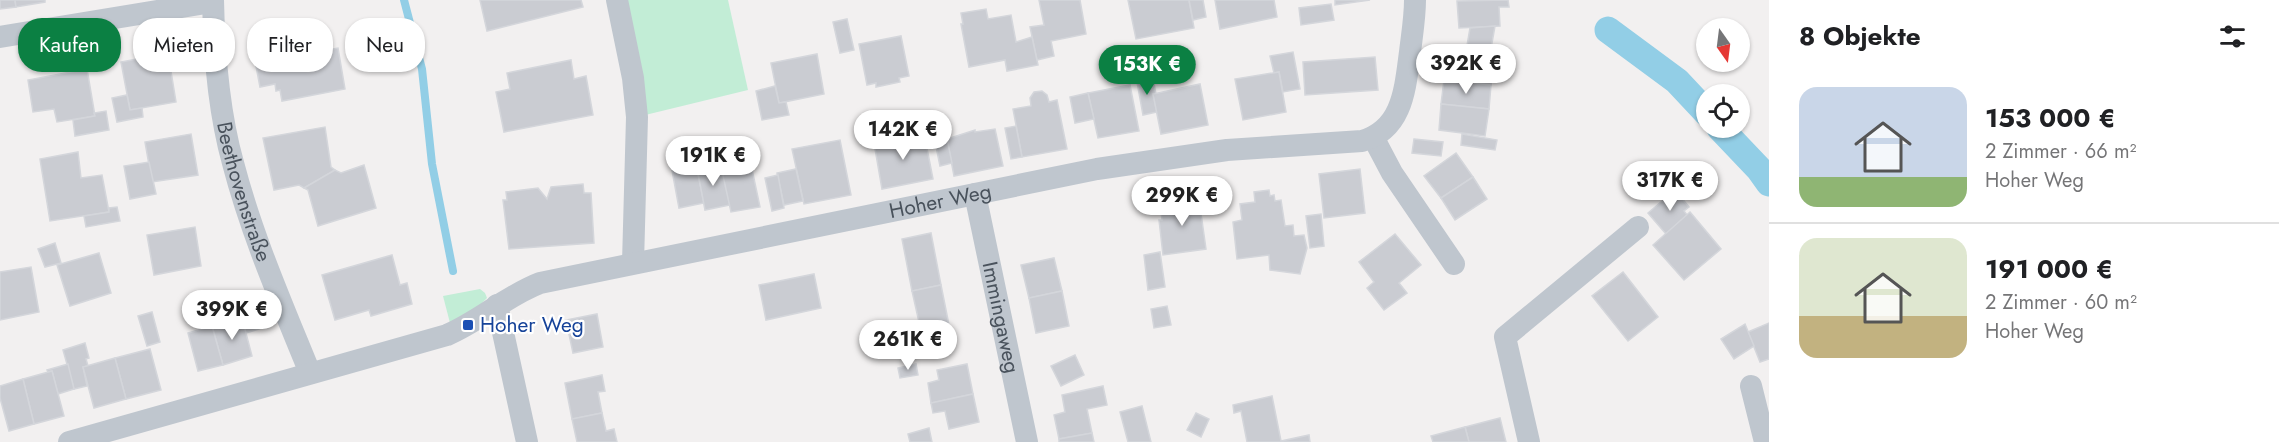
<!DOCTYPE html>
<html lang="de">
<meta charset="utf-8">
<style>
body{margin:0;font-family:Jost,sans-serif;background:#f2f2f2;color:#202124;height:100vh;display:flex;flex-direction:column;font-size:22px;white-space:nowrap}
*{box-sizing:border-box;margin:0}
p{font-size:20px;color:#757577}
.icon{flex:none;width:33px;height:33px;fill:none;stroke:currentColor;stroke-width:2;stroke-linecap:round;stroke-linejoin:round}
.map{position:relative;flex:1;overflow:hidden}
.sheet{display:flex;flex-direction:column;background:#fff;width:510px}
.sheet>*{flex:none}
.hud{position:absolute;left:18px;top:18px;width:570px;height:54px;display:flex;gap:12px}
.needle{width:39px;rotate:166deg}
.controls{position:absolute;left:1696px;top:18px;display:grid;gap:12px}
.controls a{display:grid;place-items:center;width:54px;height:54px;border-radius:50%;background:#fff;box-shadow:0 2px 4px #0004;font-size:30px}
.price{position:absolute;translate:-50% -51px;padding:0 14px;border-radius:21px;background:#fff;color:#222;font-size:20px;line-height:39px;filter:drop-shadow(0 2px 3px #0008)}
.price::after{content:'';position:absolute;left:50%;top:36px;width:18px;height:14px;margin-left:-9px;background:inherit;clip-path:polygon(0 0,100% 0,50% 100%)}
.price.selected{background:#0b8043;color:#fff}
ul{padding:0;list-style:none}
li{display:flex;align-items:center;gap:18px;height:150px;padding:0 30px}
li+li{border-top:2px solid #e0e0e0}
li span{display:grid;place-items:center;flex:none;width:168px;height:120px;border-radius:18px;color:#555}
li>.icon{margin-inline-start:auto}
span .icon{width:72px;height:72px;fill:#fffc;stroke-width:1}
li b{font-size:26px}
h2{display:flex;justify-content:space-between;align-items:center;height:72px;padding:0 30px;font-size:26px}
.tag{padding:0 21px;border-radius:24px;background:#fff;box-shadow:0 2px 4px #0004;font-size:21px;line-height:54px}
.tag.selected{background:#0b8043;color:#fff}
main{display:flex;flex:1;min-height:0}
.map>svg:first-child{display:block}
.green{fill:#c2edd6}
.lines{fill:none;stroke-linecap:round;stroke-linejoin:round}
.stream{stroke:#92cee6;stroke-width:8}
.canal{stroke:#92cee6;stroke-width:27}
.building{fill:#caccd2;stroke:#d4d6db;stroke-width:1.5}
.street{stroke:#bfc6ce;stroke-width:22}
.transit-dot{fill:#1a4fb4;stroke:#fff;stroke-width:2}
.labels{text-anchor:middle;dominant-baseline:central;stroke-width:4.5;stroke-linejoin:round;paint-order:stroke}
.street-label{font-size:21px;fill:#49525c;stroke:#fff}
.transit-label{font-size:21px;fill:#164399;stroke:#fff;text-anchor:start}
</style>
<main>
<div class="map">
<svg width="1769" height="442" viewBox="0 0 1769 442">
<rect width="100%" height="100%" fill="#f2f0f0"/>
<g class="green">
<polygon points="617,0 728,0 748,90 637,117"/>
<polygon points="480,289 485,293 487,298 476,309 450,323 443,296"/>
</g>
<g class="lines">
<polyline class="stream" points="404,0 422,69 432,164 453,271"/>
<g class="canal">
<polyline points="1608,30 1677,81 1707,113"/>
<polyline points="1720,128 1759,169 1769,183"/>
</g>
</g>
<g class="building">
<polygon points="0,0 15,0 16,7 0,9"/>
<polygon points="15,0 45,0 45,2 16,7"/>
<polygon points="480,0 581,0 583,7 487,31"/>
<polygon points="1039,0 1080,0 1086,34 1051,41 1054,56 1037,60 1030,27 1044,25"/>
<polygon points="1128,0 1189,0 1194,28 1136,39"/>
<polygon points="1189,0 1203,0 1206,17 1193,20"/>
<polygon points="1215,0 1274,0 1277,17 1220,29"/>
<polygon points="1335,0 1370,0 1335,5"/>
<polygon points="1508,0 1509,7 1499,7 1500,26 1459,28 1457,1"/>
<polygon points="1331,4 1334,20 1301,25 1299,8"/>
<polygon points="986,9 988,19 1011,15 1016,42 1032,37 1038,65 1007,71 1005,60 969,67 961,24 963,24 961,13"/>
<polygon points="847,19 854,50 840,53 833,22"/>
<polygon points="309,24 314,52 338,48 345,89 282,101 280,90 276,91 275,84 260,87 250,35"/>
<polygon points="1495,26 1489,60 1465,57 1470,28"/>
<polygon points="901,36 909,76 899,78 900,82 876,87 876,83 867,85 859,44"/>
<polygon points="1293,52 1300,89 1283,92 1279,72 1274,73 1270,56"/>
<polygon points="168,53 176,102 130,110 121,62"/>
<polygon points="817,54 824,94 779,103 771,63"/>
<polygon points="1448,55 1494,61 1491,85 1444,80"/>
<polygon points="1375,57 1378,90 1305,95 1303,62"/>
<polygon points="571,60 574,79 586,76 593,115 504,132 496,92 510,89 507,73"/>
<polygon points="87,69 95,116 57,122 54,109 33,112 28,80"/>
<polygon points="1279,72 1286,112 1243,120 1235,79"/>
<polygon points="1153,79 1156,94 1153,94 1157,112 1143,115 1137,82"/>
<polygon points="1444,80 1491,85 1489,109 1441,104"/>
<polygon points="1200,84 1208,125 1161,134 1153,94"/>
<polygon points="1130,85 1139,131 1098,138 1088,93"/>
<polygon points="775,86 779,103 786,102 789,115 762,120 756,91"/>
<polygon points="1042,91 1047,95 1049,102 1057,100 1067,149 1022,157 1013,109 1031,106 1030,98 1034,92"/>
<polygon points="1088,93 1094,119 1075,123 1070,97"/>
<polygon points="127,95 130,110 142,108 143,117 117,122 112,98"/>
<polygon points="1441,104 1489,109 1485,136 1439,130"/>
<polygon points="106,111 109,130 75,136 73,120 95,116 94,113"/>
<polygon points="1016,126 1022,157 1011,159 1005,128"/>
<polygon points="325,127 331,167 335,170 304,188 299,185 274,190 263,138"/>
<polygon points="995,129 1003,166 954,176 947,139 975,130 975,132"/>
<polygon points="948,130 950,138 947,139 952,163 940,166 933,132"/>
<polygon points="924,133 933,179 882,189 874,143"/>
<polygon points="191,134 198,175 152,182 145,142"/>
<polygon points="1462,134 1497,140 1495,150 1461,145"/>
<polygon points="1414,139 1443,142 1441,156 1412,153"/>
<polygon points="840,140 851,195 804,204 792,149"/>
<polygon points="78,152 81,178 102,175 109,212 50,221 40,159"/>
<polygon points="1456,153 1473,177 1441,198 1424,176"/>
<polygon points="695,160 704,203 679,208 671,165"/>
<polygon points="149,162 156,194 130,199 124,166"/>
<polygon points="721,163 730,205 705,210 697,168"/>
<polygon points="364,165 376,208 318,226 308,190 304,188 335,170 341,173"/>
<polygon points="746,166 746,170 752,169 760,207 731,212 722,171"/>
<polygon points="796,169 803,201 784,205 777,173"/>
<polygon points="1360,169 1365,213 1324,218 1319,174"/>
<polygon points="778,175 784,208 772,211 765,178"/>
<polygon points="1473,177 1487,199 1455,220 1441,198"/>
<polygon points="583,184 584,193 591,193 594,243 509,249 503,200 507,200 506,192 538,188 547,199 551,187"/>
<polygon points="1269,190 1270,196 1274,195 1275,201 1281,200 1285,226 1293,225 1294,236 1304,235 1307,248 1300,274 1270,270 1269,255 1237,259 1233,222 1242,220 1240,204 1255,202 1254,192"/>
<polygon points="1675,190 1689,207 1684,211 1687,215 1666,234 1648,213"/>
<polygon points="1199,199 1206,249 1163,255 1159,220 1162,220 1160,204"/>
<polygon points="117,207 120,221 86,227 84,216 109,212 109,208"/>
<polygon points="1690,212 1721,249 1684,280 1653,245"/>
<polygon points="1321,214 1324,246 1310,248 1306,216"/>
<polygon points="195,227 201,266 154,275 147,235"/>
<polygon points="931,233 941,285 912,291 902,239"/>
<polygon points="1395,234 1421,265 1399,283 1407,293 1384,310 1367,288 1374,282 1359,262"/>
<polygon points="55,243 61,263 45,267 38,249"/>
<polygon points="1160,252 1165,287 1148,290 1144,255"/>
<polygon points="99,253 111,293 70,306 57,265"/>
<polygon points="392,255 400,285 407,283 412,304 371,316 369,310 335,320 322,275"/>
<polygon points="1054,258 1062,291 1029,298 1021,265"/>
<polygon points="31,267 39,312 0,320 0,272"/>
<polygon points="1623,272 1658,317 1628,341 1592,296"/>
<polygon points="814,274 821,308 766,320 759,285"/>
<polygon points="941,285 949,325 921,331 912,291"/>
<polygon points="1062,291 1069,326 1036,333 1029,298"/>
<polygon points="251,303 259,329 246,333 237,307"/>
<polygon points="1167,306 1171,325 1154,328 1151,309"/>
<polygon points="152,312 160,342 147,346 138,316"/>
<polygon points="597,314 603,347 573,353 566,320"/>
<polygon points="242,318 252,356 223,365 212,326"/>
<polygon points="1769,323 1769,359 1760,362 1748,332"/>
<polygon points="1745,324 1754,346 1734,359 1721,339"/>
<polygon points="212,326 223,365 198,371 188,333"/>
<polygon points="911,341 913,352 893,356 891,344"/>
<polygon points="85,343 89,358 86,359 88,366 83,367 87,386 74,389 63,350"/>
<polygon points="150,349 161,390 126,399 115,358"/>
<polygon points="1075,355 1084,375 1061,386 1051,366"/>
<polygon points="115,358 126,399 94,408 83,367"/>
<polygon points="68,364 74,389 58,394 52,371 48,372 47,370"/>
<polygon points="916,364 918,375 900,378 898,368"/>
<polygon points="967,364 973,394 931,403 928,383 939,380 937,370"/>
<polygon points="52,371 64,416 34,424 23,379"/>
<polygon points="602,375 605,391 598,392 602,413 572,419 565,383"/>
<polygon points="23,379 34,424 9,431 0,398 0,386"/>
<polygon points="1103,386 1107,405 1087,409 1092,433 1059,439 1054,415 1065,412 1062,395"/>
<polygon points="973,394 979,422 949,429 945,411 933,413 931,403"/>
<polygon points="1272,396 1281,441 1309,435 1310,442 1247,442 1241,411 1234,413 1233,405"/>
<polygon points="1142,406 1151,442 1128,442 1120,412"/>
<polygon points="602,413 606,431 614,429 617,442 577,442 572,419"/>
<polygon points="1196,413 1209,419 1201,437 1187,430"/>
<polygon points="1500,418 1506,442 1469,442 1465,427"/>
<polygon points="1465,427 1469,442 1433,442 1431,436"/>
<polygon points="929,428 932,442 910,442 908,434"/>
<polygon points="1092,433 1094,442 1059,442 1059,439"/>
</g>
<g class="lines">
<g class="street">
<path id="s1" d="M213,0C214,52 219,113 233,163C252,236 282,304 310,373"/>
<polyline points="617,0 633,78 637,117 633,263"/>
<polyline points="0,37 212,2"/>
<polyline points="1373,137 1392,173 1454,264"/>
<path id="s2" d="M975,194L1027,442"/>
<polyline points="497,305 527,442"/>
<polyline points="1751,386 1765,442"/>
<path id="s3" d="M69,442L447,335C480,321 506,296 540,283L1097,169L1227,150L1362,141C1403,129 1405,89 1410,52C1412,35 1415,17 1415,0"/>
<polyline points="1529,442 1505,337 1638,227"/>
</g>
</g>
<rect class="transit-dot" x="462" y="319" width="12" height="12" rx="3"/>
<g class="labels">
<g class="street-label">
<text stroke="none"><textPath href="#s1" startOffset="195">Beethovenstraße</textPath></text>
<text stroke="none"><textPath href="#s3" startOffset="908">Hoher Weg</textPath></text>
<text stroke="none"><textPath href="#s2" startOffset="126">Immingaweg</textPath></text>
</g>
<g class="transit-label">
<text x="480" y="325">Hoher Weg</text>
</g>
</g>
</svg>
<div class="controls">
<a><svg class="needle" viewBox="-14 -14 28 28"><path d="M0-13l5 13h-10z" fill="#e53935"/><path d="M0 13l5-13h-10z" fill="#757577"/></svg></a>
<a><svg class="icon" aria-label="locate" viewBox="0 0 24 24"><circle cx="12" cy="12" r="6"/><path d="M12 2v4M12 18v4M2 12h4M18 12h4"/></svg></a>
</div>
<b class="price" style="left:1466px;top:95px">392K €</b>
<b class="price selected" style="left:1147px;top:96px">153K €</b>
<b class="price" style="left:903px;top:161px">142K €</b>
<b class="price" style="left:713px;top:187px">191K €</b>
<b class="price" style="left:1670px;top:212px">317K €</b>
<b class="price" style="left:1182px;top:227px">299K €</b>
<b class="price" style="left:232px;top:341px">399K €</b>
<b class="price" style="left:908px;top:371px">261K €</b>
<div class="hud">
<a class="tag selected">Kaufen</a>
<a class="tag">Mieten</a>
<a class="tag">Filter</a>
<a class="tag">Neu</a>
</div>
</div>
<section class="sheet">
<h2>8 Objekte<svg class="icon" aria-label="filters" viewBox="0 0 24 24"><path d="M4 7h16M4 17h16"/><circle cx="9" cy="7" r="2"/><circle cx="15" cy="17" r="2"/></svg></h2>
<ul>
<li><span style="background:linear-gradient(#c9d6e8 75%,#8fb573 0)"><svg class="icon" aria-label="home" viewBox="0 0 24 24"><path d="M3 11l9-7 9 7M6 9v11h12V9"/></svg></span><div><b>153 000 €</b><p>2 Zimmer · 66 m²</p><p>Hoher Weg</p></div></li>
<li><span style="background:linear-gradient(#dfe7d0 65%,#c2b280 0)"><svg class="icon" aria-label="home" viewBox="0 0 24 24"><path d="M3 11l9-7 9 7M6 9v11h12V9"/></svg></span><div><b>191 000 €</b><p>2 Zimmer · 60 m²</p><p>Hoher Weg</p></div></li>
</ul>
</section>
</main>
